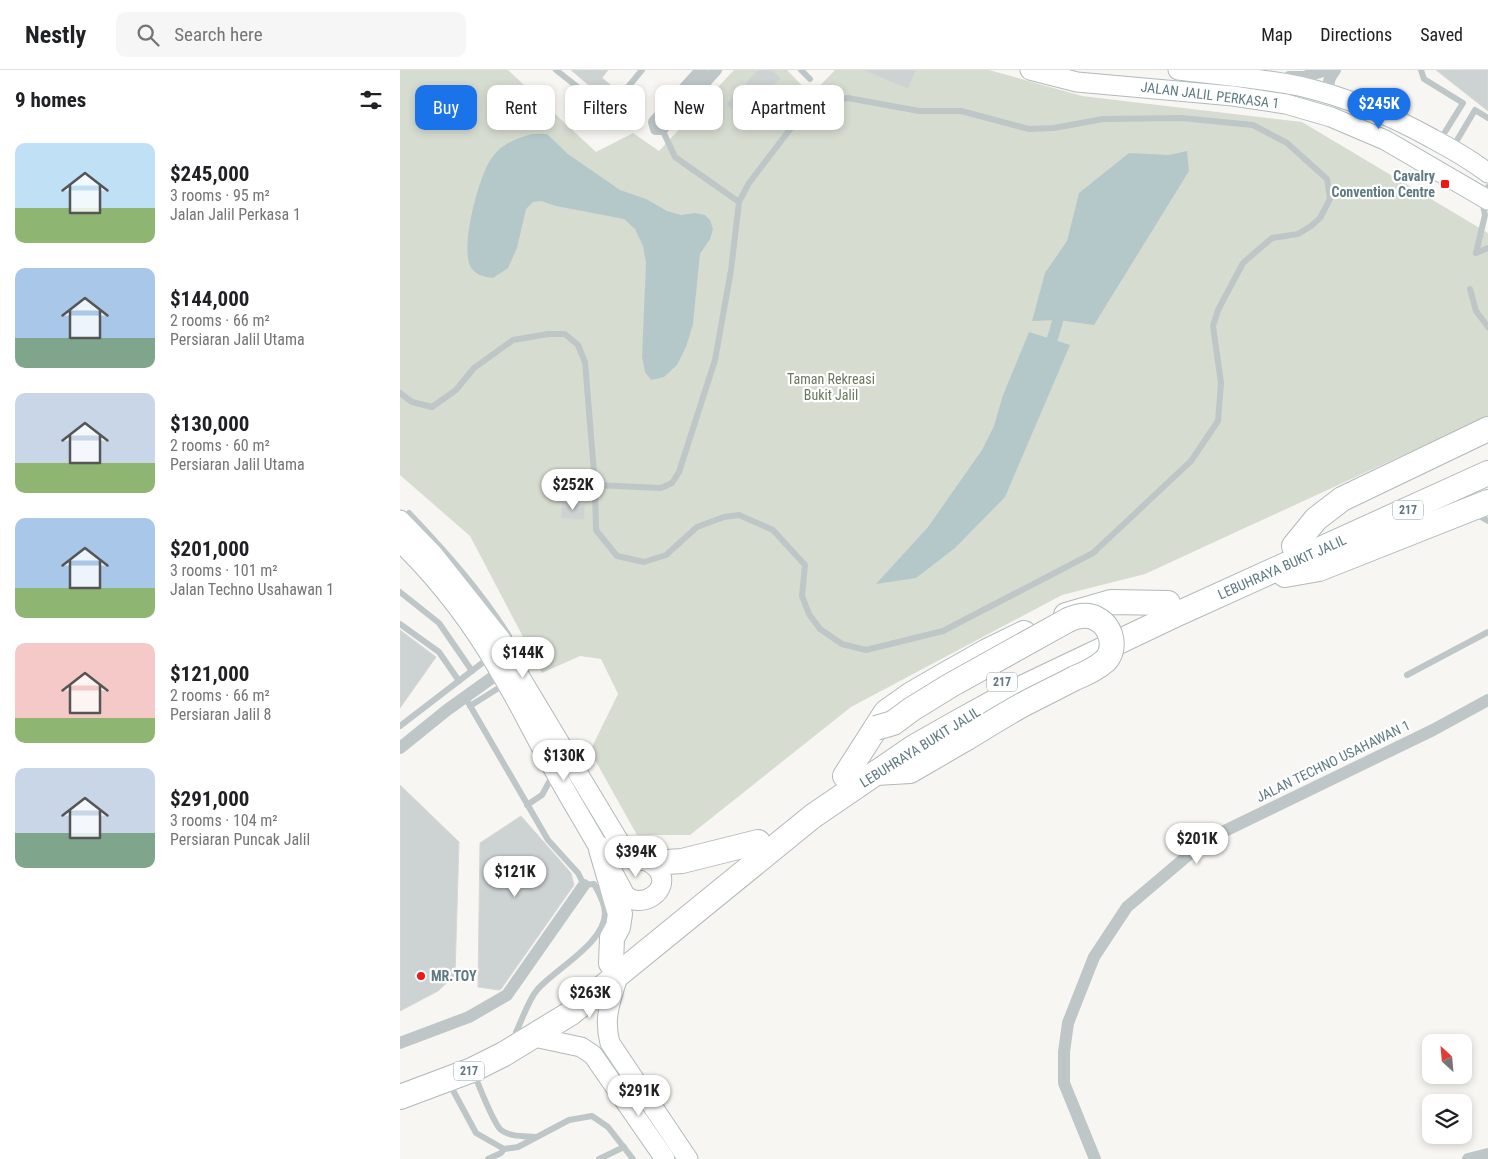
<!DOCTYPE html>
<meta charset="utf-8">
<style>
body{margin:0;font-family:"Roboto Condensed",sans-serif;background:#f6f6f6;color:#202124;height:100vh;display:flex;flex-direction:column;font-size:19px;white-space:nowrap}
*{box-sizing:border-box;margin:0}
p{font-size:16px;color:#757577}
.icon{flex:none;width:28px;height:28px;fill:none;stroke:currentColor;stroke-width:2;stroke-linecap:round;stroke-linejoin:round}
.map{position:relative;flex:1;overflow:hidden}
.drawer{display:flex;flex-direction:column;background:#fff;width:400px}
.drawer>*{flex:none}
.hud{position:absolute;left:15px;top:15px;width:475px;height:45px;display:flex;gap:10px}
.needle{width:32px;rotate:334deg}
.fabs{position:absolute;left:1022px;top:964px;display:grid;gap:10px}
.fabs a{display:grid;place-items:center;width:50px;height:50px;border-radius:10px;background:#fff;box-shadow:0 2px 8px #0003;font-size:25px}
.price{position:absolute;translate:-50% -42px;padding:0 11px;border-radius:18px;background:#fff;color:#222;font-size:16px;line-height:32px;filter:drop-shadow(0 1px 2px #0008)}
.price::after{content:'';position:absolute;left:50%;top:30px;width:15px;height:11px;margin-left:-8px;background:inherit;clip-path:polygon(0 0,100% 0,50% 100%)}
.price.active{background:#1a73e8;color:#fff}
ul{padding:0;list-style:none}
li{display:flex;align-items:center;gap:15px;height:125px;padding:0 15px}
li span{display:grid;place-items:center;flex:none;width:140px;height:100px;border-radius:10px;color:#555}
li>.icon{margin-inline-start:auto}
span .icon{width:60px;height:60px;fill:#fffc;stroke-width:1}
li b{font-size:21px}
h2{display:flex;justify-content:space-between;align-items:center;height:60px;padding:0 15px;font-size:21px}
.chip{padding:0 18px;border-radius:10px;background:#fff;box-shadow:0 2px 8px #0003;font-size:18px;line-height:45px}
.chip.active{background:#1a73e8;color:#fff}
header{display:flex;align-items:center;gap:30px;box-sizing:border-box;height:70px;padding:0 25px;background:#fff;border-bottom:1px solid #e0e0e0}
header strong{font-size:24px}
nav{display:flex;gap:28px;margin-inline-start:auto;font-size:18px}
.search{width:350px;height:45px;background:#f6f6f6;display:flex;align-items:center;gap:12px;box-sizing:border-box;padding:0 18px;border-radius:10px;color:#757577;font-size:19px}
main{display:flex;flex:1;min-height:0}
.map>svg:first-child{display:block}
.green{fill:#d7dcd1}
.water{fill:#b4c8c9}
.lines{fill:none;stroke-linecap:round;stroke-linejoin:round}
.canal{stroke:#b4c8c9;stroke-width:11}
.building{fill:#cdd2d3;stroke:#d8d7d5}
.secondary-casing{stroke:#b1babd;stroke-width:21}
.highway-casing{stroke:#b2b9bb;stroke-width:26}
.lane{stroke:#bec6c8;stroke-width:6}
.street{stroke:#bec6c8;stroke-width:12}
.secondary{stroke:#fff;stroke-width:19}
.highway{stroke:#fff;stroke-width:24}
.highway-bridge-casing{stroke:#b2b9bb;stroke-width:26;stroke-linecap:butt}
.highway-bridge{stroke:#fff;stroke-width:24}
.poi-dot{fill:#f51614;stroke:#fff;stroke-width:2}
.labels{text-anchor:middle;dominant-baseline:central;stroke-width:4.5;stroke-linejoin:round;paint-order:stroke}
.shield{fill:#fff;stroke:#8ea2a7;stroke-width:1}
.shield-label{font-size:12px;font-weight:bold;fill:#5e7a81}
.street-label{font-size:14px;fill:#5e7a81;stroke:#fff}
.poi-label{font-size:14px;font-weight:bold;fill:#5e7a81;stroke:#fff;text-anchor:end}
.park-label{font-size:14px;fill:#69785e;stroke:#fff}
</style>
<header>
<strong>Nestly</strong>
<div class="search"><svg class="icon" aria-label="search" viewBox="0 0 24 24"><circle cx="10" cy="10" r="6"/><path d="M15 15l6 6"/></svg>Search here</div>
<nav><a>Map</a><a>Directions</a><a>Saved</a></nav>
</header>
<main>
<section class="drawer">
<h2>9 homes<svg class="icon" aria-label="filters" viewBox="0 0 24 24"><path d="M4 7h16M4 17h16"/><circle cx="9" cy="7" r="2"/><circle cx="15" cy="17" r="2"/></svg></h2>
<ul>
<li><span style="background:linear-gradient(#bfe0f5 65%,#8fb573 0)"><svg class="icon" aria-label="home" viewBox="0 0 24 24"><path d="M3 11l9-7 9 7M6 9v11h12V9"/></svg></span><div><b>$245,000</b><p>3 rooms · 95 m²</p><p>Jalan Jalil Perkasa 1</p></div></li>
<li><span style="background:linear-gradient(#a9c7e8 70%,#7fa58c 0)"><svg class="icon" aria-label="home" viewBox="0 0 24 24"><path d="M3 11l9-7 9 7M6 9v11h12V9"/></svg></span><div><b>$144,000</b><p>2 rooms · 66 m²</p><p>Persiaran Jalil Utama</p></div></li>
<li><span style="background:linear-gradient(#c9d6e8 70%,#8fb573 0)"><svg class="icon" aria-label="home" viewBox="0 0 24 24"><path d="M3 11l9-7 9 7M6 9v11h12V9"/></svg></span><div><b>$130,000</b><p>2 rooms · 60 m²</p><p>Persiaran Jalil Utama</p></div></li>
<li><span style="background:linear-gradient(#a9c7e8 70%,#8fb573 0)"><svg class="icon" aria-label="home" viewBox="0 0 24 24"><path d="M3 11l9-7 9 7M6 9v11h12V9"/></svg></span><div><b>$201,000</b><p>3 rooms · 101 m²</p><p>Jalan Techno Usahawan 1</p></div></li>
<li><span style="background:linear-gradient(#f6c9c9 75%,#8fb573 0)"><svg class="icon" aria-label="home" viewBox="0 0 24 24"><path d="M3 11l9-7 9 7M6 9v11h12V9"/></svg></span><div><b>$121,000</b><p>2 rooms · 66 m²</p><p>Persiaran Jalil 8</p></div></li>
<li><span style="background:linear-gradient(#c9d6e8 65%,#7fa58c 0)"><svg class="icon" aria-label="home" viewBox="0 0 24 24"><path d="M3 11l9-7 9 7M6 9v11h12V9"/></svg></span><div><b>$291,000</b><p>3 rooms · 104 m²</p><p>Persiaran Puncak Jalil</p></div></li>
</ul>
</section>
<div class="map">
<svg width="1088" height="1089" viewBox="0 0 1088 1089">
<rect width="100%" height="100%" fill="#f7f6f2"/>
<polygon class="green" points="0,0 108,0 196,82 233,63 259,81 334,0 387,0 411,25 435,0 589,0 682,26 902,52 1088,163 1088,346 745,504 662,525 451,637 290,765 237,765 190,681 218,624 201,589 180,586 142,603 70,466 0,405"/>
<g class="water">
<path d="M133,64H147L168,84L220,120L246,129L267,141L281,145L295,143L305,145L310,150L313,159L310,169L300,184L293,254L286,277L277,295L264,307L251,310L245,302L242,287L246,193L243,176L235,159L224,149L156,136L141,131L133,132L126,139L117,178L108,198L93,208C85,207 78,206 72,199C58,183 79,105 91,89C101,74 116,68 133,64Z"/>
<polygon points="787,81 789,101 694,255 658,250 632,251 645,203 667,171 679,123 729,83 769,85"/>
<polygon points="629,262 670,275 605,427 555,478 516,508 476,514 528,457 582,380 594,356 603,325"/>
</g>
<g class="lines">
<polyline class="canal" points="652,270 658,250"/>
</g>
<g class="building">
<polygon points="171,0 208,0 202,8 213,17 204,28"/>
<polygon points="358,0 372,0 381,8 342,49 326,34"/>
<polygon points="463,0 516,0 508,19"/>
<polygon points="1036,0 1088,0 1088,41"/>
<polygon points="162,432 185,434 184,450 161,448"/>
<polygon points="0,560 36,587 0,638"/>
<polygon points="0,715 59,772 55,905 38,921 0,941"/>
<polygon points="121,746 171,803 174,815 101,919 99,920 78,917 80,773"/>
</g>
<g class="lines">
<g class="secondary-casing">
<g id="secondary">
<polyline points="630,0 677,12 833,26 886,34 931,47 985,70 1088,130"/>
<path d="M778,0C818,5 859,8 899,16C947,27 990,45 1033,69C1052,79 1071,90 1088,103"/>
<path d="M0,450L32,483L102,571L117,602L223,778C233,783 253,792 259,801C271,822 240,840 225,825C203,782 177,742 154,700C135,667 119,633 99,600C72,553 39,510 0,472"/>
<path d="M218,906C211,931 203,947 210,973L288,1089"/>
<polyline points="134,967 181,977 193,985 265,1089"/>
</g>
</g>
<g class="highway-casing">
<g id="highway">
<polyline points="894,476 916,449 942,429 1088,359"/>
<polyline points="885,505 919,499 1088,432"/>
<polyline points="666,545 711,532 768,533"/>
<polyline points="476,703 510,701 565,669"/>
<polyline points="445,706 486,642 510,625 541,607 587,581 624,563"/>
<polyline points="201,779 220,844 218,857 212,868 211,893"/>
<polyline points="243,788 267,792 282,791 358,772"/>
<polyline points="0,1027 72,1000 104,984 171,943 413,746 514,677 558,652 609,624 775,545 1088,403"/>
</g>
</g>
<g class="lane">
<polyline points="156,0 208,41 242,0"/>
<polyline points="401,0 410,9"/>
<polyline points="1021,0 1024,9 1063,33 1040,70"/>
<polyline points="262,59 275,87 339,132"/>
<polyline points="1053,77 1075,40 1088,48"/>
<polyline points="1076,183 1085,145 1081,125 1088,117"/>
<polyline points="1076,183 1088,178"/>
<polyline points="1070,219 1076,241 1088,257"/>
<polyline points="0,323 12,332 32,337 56,320 74,298 113,270 148,264 165,264 178,275 185,292 195,415 196,460 217,486 244,492 266,485 297,457 324,447 339,445 373,460 405,495 402,526 409,544 420,559 442,574 466,580 543,561 693,483 791,391 818,351 821,313 813,256 818,240 843,193 872,168 898,164 911,156 920,148 930,129 927,109 887,73 853,55 781,48 703,49 654,58 629,59 561,41 519,41 448,28 426,32 401,45 349,113 339,132 331,200 315,290 279,402 272,413 261,418 195,415"/>
<path d="M9,443C45,481 81,521 109,566"/>
<polyline points="1074,443 1088,451"/>
<polyline points="0,522 39,553 72,601"/>
<polyline points="0,554 39,582 59,611"/>
<polyline points="1007,605 1088,562"/>
<path d="M65,627L148,770L178,803L184,815L194,814C199,823 205,833 205,843C205,873 155,899 137,920C129,929 122,950 116,962"/>
<polyline points="70,636 105,614"/>
<polyline points="0,656 90,587"/>
<polyline points="127,735 142,725 153,705"/>
<path d="M74,1004C79,1015 93,1053 101,1060C110,1067 125,1066 135,1067"/>
<polyline points="49,1013 76,1063 104,1079 118,1077 169,1050 192,1046 208,1057 233,1089"/>
<polyline points="88,1089 101,1083 104,1079"/>
<polyline points="199,1089 224,1077"/>
</g>
<g class="street">
<polyline points="301,0 254,52 256,59 262,59 316,0"/>
<polyline points="889,7 904,7 926,0"/>
<path d="M931,25C927,14 928,9 935,0"/>
<polyline points="0,678 47,640 100,602"/>
<polyline points="0,973 69,947 107,925 184,815"/>
<polyline points="695,1089 664,1013 664,982 668,953 694,887 727,837 806,770 1033,660 1088,630"/>
<polyline points="1068,1089 1088,1084"/>
</g>
<use href="#secondary" class="secondary"/>
<use href="#highway" class="highway"/>
<g class="highway-bridge-casing">
<path id="highway-bridge" d="M476,658L493,653L512,639L551,615L668,550C677,546 687,543 697,549C712,557 717,579 705,591C697,598 685,604 675,608C658,617 641,625 624,634C604,645 585,657 565,669"/>
</g>
<use href="#highway-bridge" class="highway-bridge"/>
</g>
<g class="poi-dot">
<rect x="1040" y="109" width="10" height="10" rx="2.5"/>
<circle cx="21" cy="906" r="5"/>
</g>
<g class="labels">
<g class="shield">
<rect x="993" y="430.5" width="30" height="19" rx="4"/>
<rect x="587" y="602.5" width="30" height="19" rx="4"/>
<rect x="54" y="991.5" width="30" height="19" rx="4"/>
</g>
<g class="shield-label">
<text x="1008" y="440">217</text>
<text x="602" y="612">217</text>
<text x="69" y="1001">217</text>
</g>
<g class="street-label">
<text transform="translate(810 25) rotate(7)">JALAN JALIL PERKASA 1</text>
<text transform="translate(882 497) rotate(-24)">LEBUHRAYA BUKIT JALIL</text>
<text transform="translate(520 677) rotate(-32)">LEBUHRAYA BUKIT JALIL</text>
<text transform="translate(933 691) rotate(-26)">JALAN TECHNO USAHAWAN 1</text>
</g>
<g class="poi-label">
<text x="1035" y="106">Cavalry<tspan x="1035" dy="16">Convention Centre</tspan></text>
<text x="31" y="906" text-anchor="start">MR.TOY</text>
</g>
<g class="park-label">
<text x="431" y="309">Taman Rekreasi<tspan x="431" dy="16">Bukit Jalil</tspan></text>
</g>
</g>
</svg>
<div class="fabs">
<a><svg class="needle" viewBox="-14 -14 28 28"><path d="M0-13l5 13h-10z" fill="#e53935"/><path d="M0 13l5-13h-10z" fill="#757577"/></svg></a>
<a><svg class="icon" aria-label="layers" viewBox="0 0 24 24"><path d="M12 4l9 5-9 5-9-5zM3 14l9 5 9-5"/></svg></a>
</div>
<b class="price active" style="left:979px;top:60px">$245K</b>
<b class="price" style="left:173px;top:441px">$252K</b>
<b class="price" style="left:123px;top:609px">$144K</b>
<b class="price" style="left:164px;top:712px">$130K</b>
<b class="price" style="left:797px;top:795px">$201K</b>
<b class="price" style="left:236px;top:808px">$394K</b>
<b class="price" style="left:115px;top:828px">$121K</b>
<b class="price" style="left:190px;top:949px">$263K</b>
<b class="price" style="left:239px;top:1047px">$291K</b>
<div class="hud">
<a class="chip active">Buy</a>
<a class="chip">Rent</a>
<a class="chip">Filters</a>
<a class="chip">New</a>
<a class="chip">Apartment</a>
</div>
</div>
</main>
